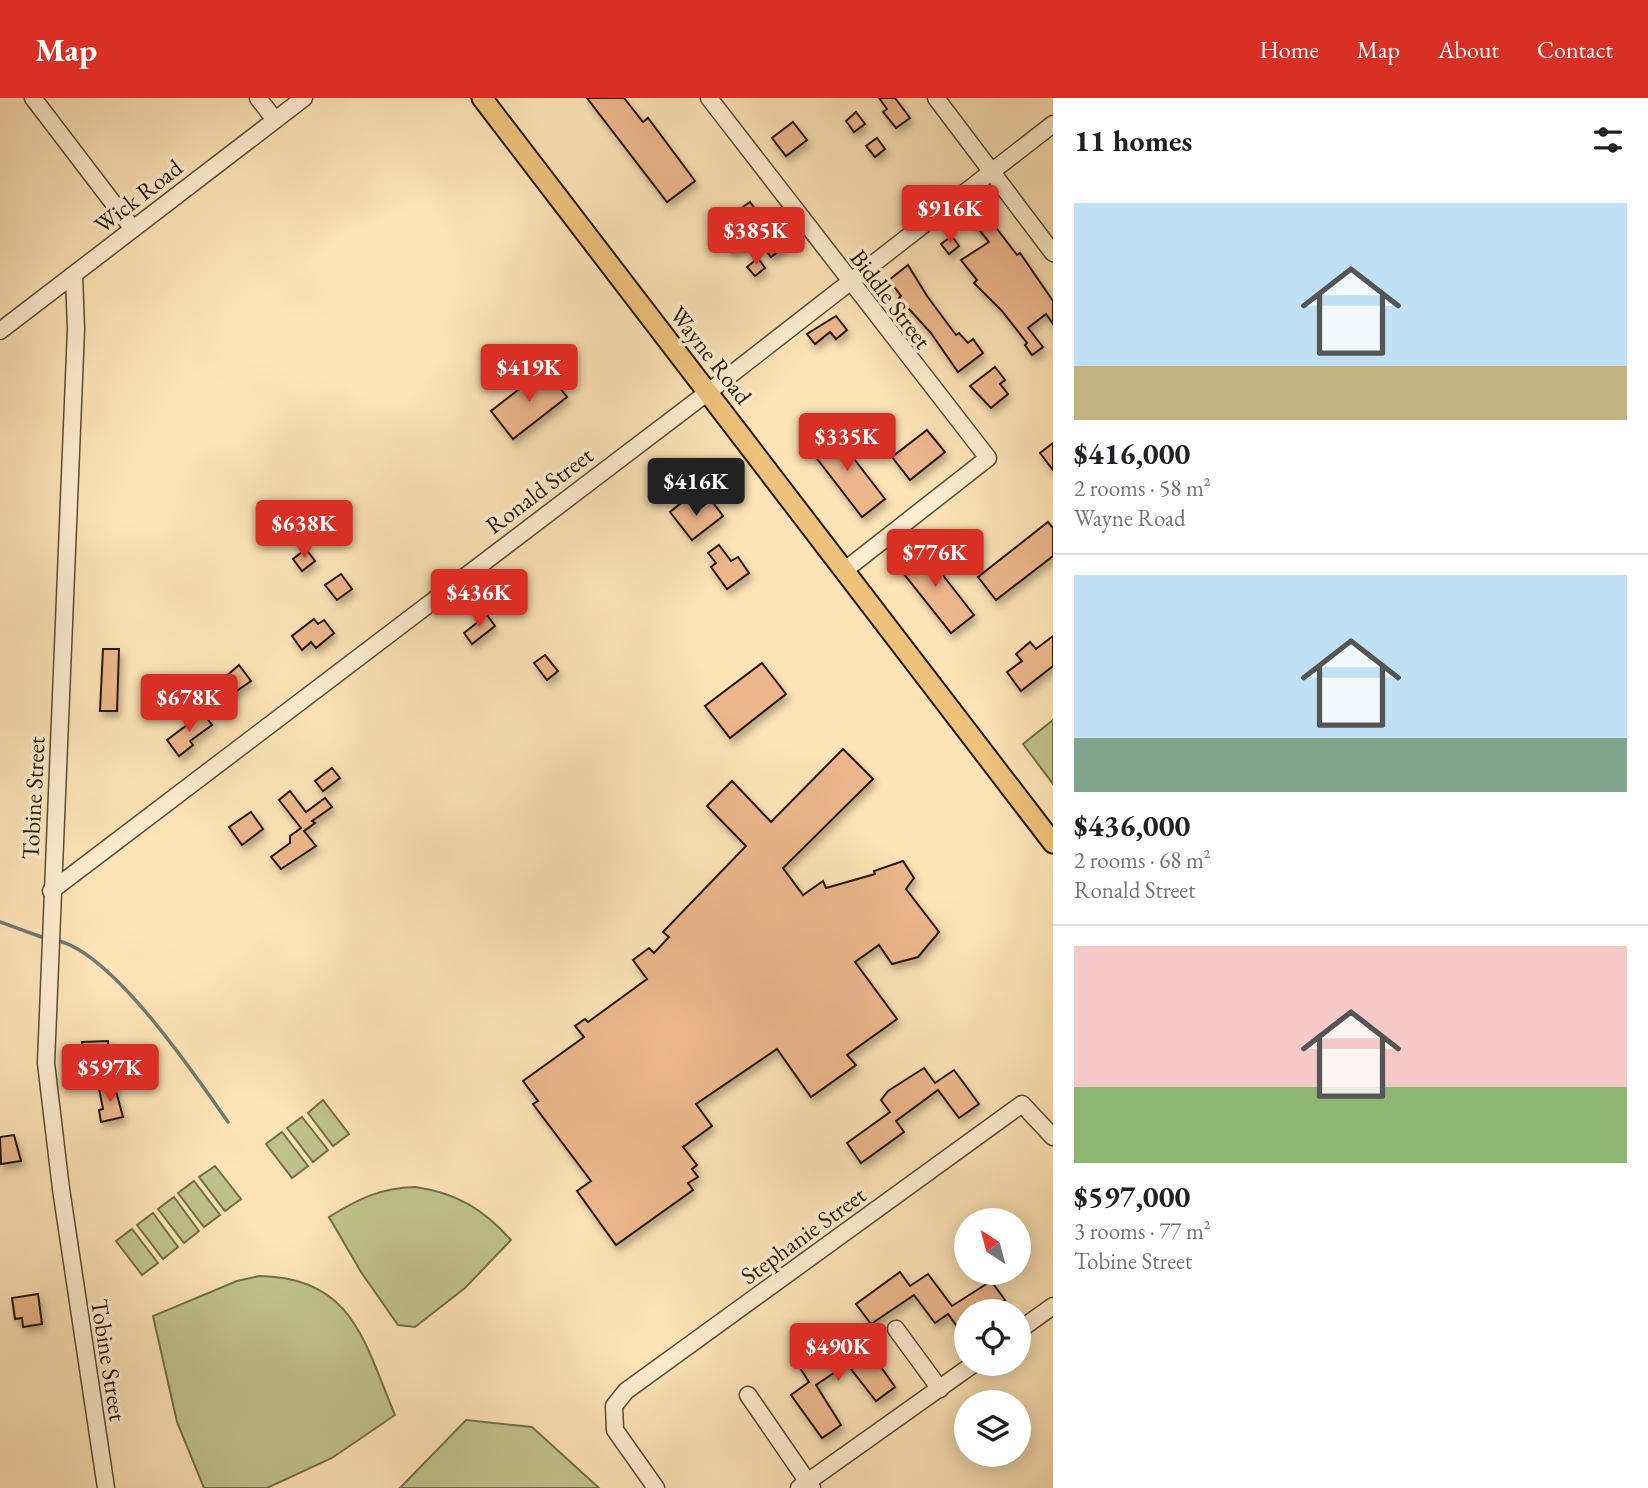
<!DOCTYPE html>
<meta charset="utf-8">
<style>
body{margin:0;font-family:"EB Garamond",serif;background:#f6f6f6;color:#202124;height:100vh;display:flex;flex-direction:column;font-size:26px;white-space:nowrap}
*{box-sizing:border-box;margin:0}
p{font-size:23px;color:#757577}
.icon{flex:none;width:38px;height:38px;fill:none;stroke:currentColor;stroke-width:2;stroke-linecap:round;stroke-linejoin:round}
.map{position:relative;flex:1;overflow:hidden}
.sheet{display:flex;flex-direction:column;background:#fff;width:595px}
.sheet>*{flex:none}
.needle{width:46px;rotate:324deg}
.controls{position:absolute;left:954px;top:1110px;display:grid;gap:14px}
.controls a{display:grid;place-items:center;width:77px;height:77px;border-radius:50%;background:#fff;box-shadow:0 4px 18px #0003;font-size:35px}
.price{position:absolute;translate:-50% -60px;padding:0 16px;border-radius:7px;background:#d93025;color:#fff;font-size:23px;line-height:46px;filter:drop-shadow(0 2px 4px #0008)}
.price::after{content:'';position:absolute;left:50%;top:42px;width:21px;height:16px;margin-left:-10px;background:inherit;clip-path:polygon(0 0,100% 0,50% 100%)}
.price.current{background:#222;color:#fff}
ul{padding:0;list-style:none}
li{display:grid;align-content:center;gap:14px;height:371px;padding:0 21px}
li+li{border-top:2px solid #e0e0e0}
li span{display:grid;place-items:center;height:217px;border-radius:0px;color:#555}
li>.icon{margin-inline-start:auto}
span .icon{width:126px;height:126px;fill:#fffc;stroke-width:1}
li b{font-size:30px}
h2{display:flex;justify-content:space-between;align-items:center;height:84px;padding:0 21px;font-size:30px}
header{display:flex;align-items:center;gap:42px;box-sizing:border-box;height:98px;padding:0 35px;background:#d93025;color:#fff}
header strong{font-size:33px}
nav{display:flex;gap:38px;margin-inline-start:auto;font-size:24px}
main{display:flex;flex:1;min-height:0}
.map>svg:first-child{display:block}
.green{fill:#c0c38d;stroke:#746e4a;stroke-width:2}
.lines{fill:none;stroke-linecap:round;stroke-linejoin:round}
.stream{stroke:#737a72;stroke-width:3.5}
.building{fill:#edb68b;stroke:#281907;stroke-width:2;filter:url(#shadow)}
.minor-casing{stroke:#5d4c33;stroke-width:19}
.major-casing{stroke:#281907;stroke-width:23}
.minor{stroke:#feedd0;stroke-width:16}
.major{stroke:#eec27b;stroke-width:19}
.labels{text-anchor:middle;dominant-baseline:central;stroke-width:7;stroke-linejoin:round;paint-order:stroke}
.street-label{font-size:24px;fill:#281907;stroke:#feedd0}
</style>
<header>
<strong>Map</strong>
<nav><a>Home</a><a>Map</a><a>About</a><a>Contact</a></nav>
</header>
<main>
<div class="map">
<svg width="1053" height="1390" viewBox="0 0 1053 1390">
<defs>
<filter id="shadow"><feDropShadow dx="3" dy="5.5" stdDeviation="3.5" flood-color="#0004"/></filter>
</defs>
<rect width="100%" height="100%" fill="#fde3b6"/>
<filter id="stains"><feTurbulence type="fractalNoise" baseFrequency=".00286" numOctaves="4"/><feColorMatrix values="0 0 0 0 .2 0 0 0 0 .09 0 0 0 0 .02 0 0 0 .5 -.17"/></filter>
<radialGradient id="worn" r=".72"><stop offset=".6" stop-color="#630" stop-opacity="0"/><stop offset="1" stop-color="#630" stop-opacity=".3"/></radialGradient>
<g class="green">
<polygon points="1053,622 1053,686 1023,646"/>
<polygon points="323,1002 349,1036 333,1048 308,1015"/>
<polygon points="302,1019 328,1052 313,1064 287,1030"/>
<polygon points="282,1034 308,1068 292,1080 266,1046"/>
<polygon points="215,1068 241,1101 225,1113 199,1079"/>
<polygon points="194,1083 220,1117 204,1129 178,1095"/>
<path d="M415,1089C457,1095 483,1111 511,1142L465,1190L415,1229L398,1227L361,1174L329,1119C358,1101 380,1090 415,1089Z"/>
<polygon points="174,1099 199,1133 184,1145 158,1111"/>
<polygon points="153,1115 178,1149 163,1161 137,1127"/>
<polygon points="132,1131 158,1165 142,1177 116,1143"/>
<path d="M259,1178C353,1179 364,1244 395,1317L332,1360L267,1390H204L177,1324L153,1218L237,1183Z"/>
<polygon points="466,1322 532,1329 599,1390 400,1390"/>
</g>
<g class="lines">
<g class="stream">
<polyline points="0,824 47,841"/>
<path d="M55,842C111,852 195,977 228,1024"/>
</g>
</g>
<g class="building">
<polygon points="587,0 624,0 643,24 648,20 695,83 667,104"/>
<polygon points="879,0 895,0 910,20 896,30 883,14 887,11"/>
<polygon points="856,14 865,26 854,34 846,23"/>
<polygon points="793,24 807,42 786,58 772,40"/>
<polygon points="877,40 885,51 875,59 866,48"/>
<polygon points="750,104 784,149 771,159 755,137 733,154 724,143 746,126 736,114"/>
<polygon points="984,114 1017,157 1020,155 1053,203 1053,226 1046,216 1028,230 1043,249 1032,257 1025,247 1027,245 1002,213 974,185 977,182 961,162 989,144 972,123"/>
<polygon points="952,138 959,148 949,156 941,146"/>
<polygon points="758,160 765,170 755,178 747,169"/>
<polygon points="908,167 927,198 956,237 959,235 968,245 973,241 983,255 958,274 931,235 899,200 901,198 889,182"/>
<polygon points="836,218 847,232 836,241 830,234 815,246 807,236"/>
<polygon points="995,269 1005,282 1000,286 1008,296 991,310 970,288"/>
<polygon points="545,271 567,299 513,341 491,313"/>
<polygon points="831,331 885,401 862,419 808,349"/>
<polygon points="927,332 945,354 910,382 892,359"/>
<polygon points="1053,345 1053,372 1040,355"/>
<polygon points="686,401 695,414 711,402 723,418 692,442 670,414"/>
<polygon points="1048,424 1053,430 1053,458 996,502 978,479"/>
<polygon points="719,447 731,463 738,459 749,475 727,491 711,469 716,465 708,455"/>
<polygon points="920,448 974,517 951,535 896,466"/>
<polygon points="306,451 315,463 302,473 293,461"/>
<polygon points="341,476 352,491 337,502 325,487"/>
<polygon points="487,517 495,528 472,546 464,535"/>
<polygon points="314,521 318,526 324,522 334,535 316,550 311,544 302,552 292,538"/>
<polygon points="1053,538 1053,568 1021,593 1007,574 1022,563 1016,556 1030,544 1036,551"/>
<polygon points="103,551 119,551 117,613 100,613"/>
<polygon points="545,557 558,573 547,582 534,565"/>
<polygon points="762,565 786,596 730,640 705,608"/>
<polygon points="239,567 251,583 218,606 208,594"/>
<polygon points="203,615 212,627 190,643 193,647 179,658 167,642"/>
<polygon points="843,651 873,681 783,770 803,797 823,783 826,790 875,776 874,773 903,763 914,780 906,791 939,834 918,859 892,866 879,847 855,864 897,921 847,957 856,967 811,999 777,951 696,1006 712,1028 683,1049 697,1067 692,1071 698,1079 688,1085 693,1092 616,1147 577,1093 591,1083 533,1006 538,1003 523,983 584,939 575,928 585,921 588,924 647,881 633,862 649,850 654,855 669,839 663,834 746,748 707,708 732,683 771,724"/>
<polygon points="332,670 340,680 323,693 315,683"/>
<polygon points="290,693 306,714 325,700 332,709 312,723 315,725 304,733 316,748 281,771 271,759 290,745 290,738 301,730 279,702"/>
<polygon points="251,714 263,731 242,747 229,729"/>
<polygon points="108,943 109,958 96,959 97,978 82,979 82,944"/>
<polygon points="924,970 935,985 954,972 979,1006 959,1020 938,992 896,1023 904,1034 861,1065 847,1045 890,1014 881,1002 888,993"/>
<polygon points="114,986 123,1019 101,1024 99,1012 103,1011 99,990"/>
<polygon points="14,1037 21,1063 1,1066 0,1039"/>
<polygon points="900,1174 910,1188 928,1176 952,1208 991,1183 1005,1202 990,1213 966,1213 966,1241 948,1216 935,1225 914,1197 871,1226 856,1206"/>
<polygon points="38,1196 42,1226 23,1229 22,1220 15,1221 12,1200"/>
<polygon points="836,1245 845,1258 864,1245 895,1289 876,1303 847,1266 816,1287 841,1327 822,1340 791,1297 809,1284 800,1270"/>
</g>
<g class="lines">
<g class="minor-casing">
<g id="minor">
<polyline points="33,0 133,131"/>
<polyline points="258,0 275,22"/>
<polyline points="709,0 988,360 845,472"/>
<polyline points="936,0 1053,155"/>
<polyline points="74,177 76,231 46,965 61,1091 106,1390"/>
<polyline points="0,233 304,0"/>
<polyline points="51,793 720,285 1053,26"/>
<polyline points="896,1231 940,1291"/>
<polyline points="1018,1233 1053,1208"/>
<polyline points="748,1297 812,1390"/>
<polyline points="656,1390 615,1332 614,1308 626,1293 1022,1006 1053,1039"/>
<polyline points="799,1390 975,1265"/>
</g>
</g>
<g class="major-casing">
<polyline id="major" points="482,0 1053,745"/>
</g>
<use href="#minor" class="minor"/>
<use href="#major" class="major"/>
</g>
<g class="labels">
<g class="street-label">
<text transform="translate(138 98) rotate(-38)">Wick Road</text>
<text transform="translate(891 201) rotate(53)">Biddle Street</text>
<text transform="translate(711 257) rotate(52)">Wayne Road</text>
<text transform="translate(539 392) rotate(-37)">Ronald Street</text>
<text transform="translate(33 700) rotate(-87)">Tobine Street</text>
<text transform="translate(803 1137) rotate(-36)">Stephanie Street</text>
<text transform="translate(109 1262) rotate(81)">Tobine Street</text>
</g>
</g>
<rect width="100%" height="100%" filter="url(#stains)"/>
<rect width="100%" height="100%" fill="url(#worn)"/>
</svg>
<div class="controls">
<a><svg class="needle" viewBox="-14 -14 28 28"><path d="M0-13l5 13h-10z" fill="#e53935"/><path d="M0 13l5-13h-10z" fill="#757577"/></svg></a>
<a><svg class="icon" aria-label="locate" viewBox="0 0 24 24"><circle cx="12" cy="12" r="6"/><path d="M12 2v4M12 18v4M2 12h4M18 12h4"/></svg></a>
<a><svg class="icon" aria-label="layers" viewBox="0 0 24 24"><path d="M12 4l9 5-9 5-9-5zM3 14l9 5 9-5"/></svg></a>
</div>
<b class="price" style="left:950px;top:147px">$916K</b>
<b class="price" style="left:756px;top:169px">$385K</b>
<b class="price" style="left:529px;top:306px">$419K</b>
<b class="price" style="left:847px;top:375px">$335K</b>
<b class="price current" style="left:696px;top:420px">$416K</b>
<b class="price" style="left:304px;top:462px">$638K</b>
<b class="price" style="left:935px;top:491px">$776K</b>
<b class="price" style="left:479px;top:531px">$436K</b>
<b class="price" style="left:189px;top:636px">$678K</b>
<b class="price" style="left:110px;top:1006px">$597K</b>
<b class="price" style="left:838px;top:1285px">$490K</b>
</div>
<section class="sheet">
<h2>11 homes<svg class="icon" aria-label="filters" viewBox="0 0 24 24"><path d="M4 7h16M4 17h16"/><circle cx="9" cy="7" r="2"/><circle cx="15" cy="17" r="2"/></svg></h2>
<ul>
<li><span style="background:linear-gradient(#bfe0f5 75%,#c2b280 0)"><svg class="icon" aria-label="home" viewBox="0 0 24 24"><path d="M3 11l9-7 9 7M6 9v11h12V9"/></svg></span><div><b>$416,000</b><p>2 rooms · 58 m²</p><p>Wayne Road</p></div></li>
<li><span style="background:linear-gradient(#bfe0f5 75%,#7fa58c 0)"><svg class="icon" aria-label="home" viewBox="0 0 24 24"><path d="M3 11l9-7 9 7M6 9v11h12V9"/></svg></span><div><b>$436,000</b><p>2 rooms · 68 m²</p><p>Ronald Street</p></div></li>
<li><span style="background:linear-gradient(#f6c9c9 65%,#8fb573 0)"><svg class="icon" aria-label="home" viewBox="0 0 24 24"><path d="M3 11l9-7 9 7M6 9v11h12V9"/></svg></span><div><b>$597,000</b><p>3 rooms · 77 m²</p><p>Tobine Street</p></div></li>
</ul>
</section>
</main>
